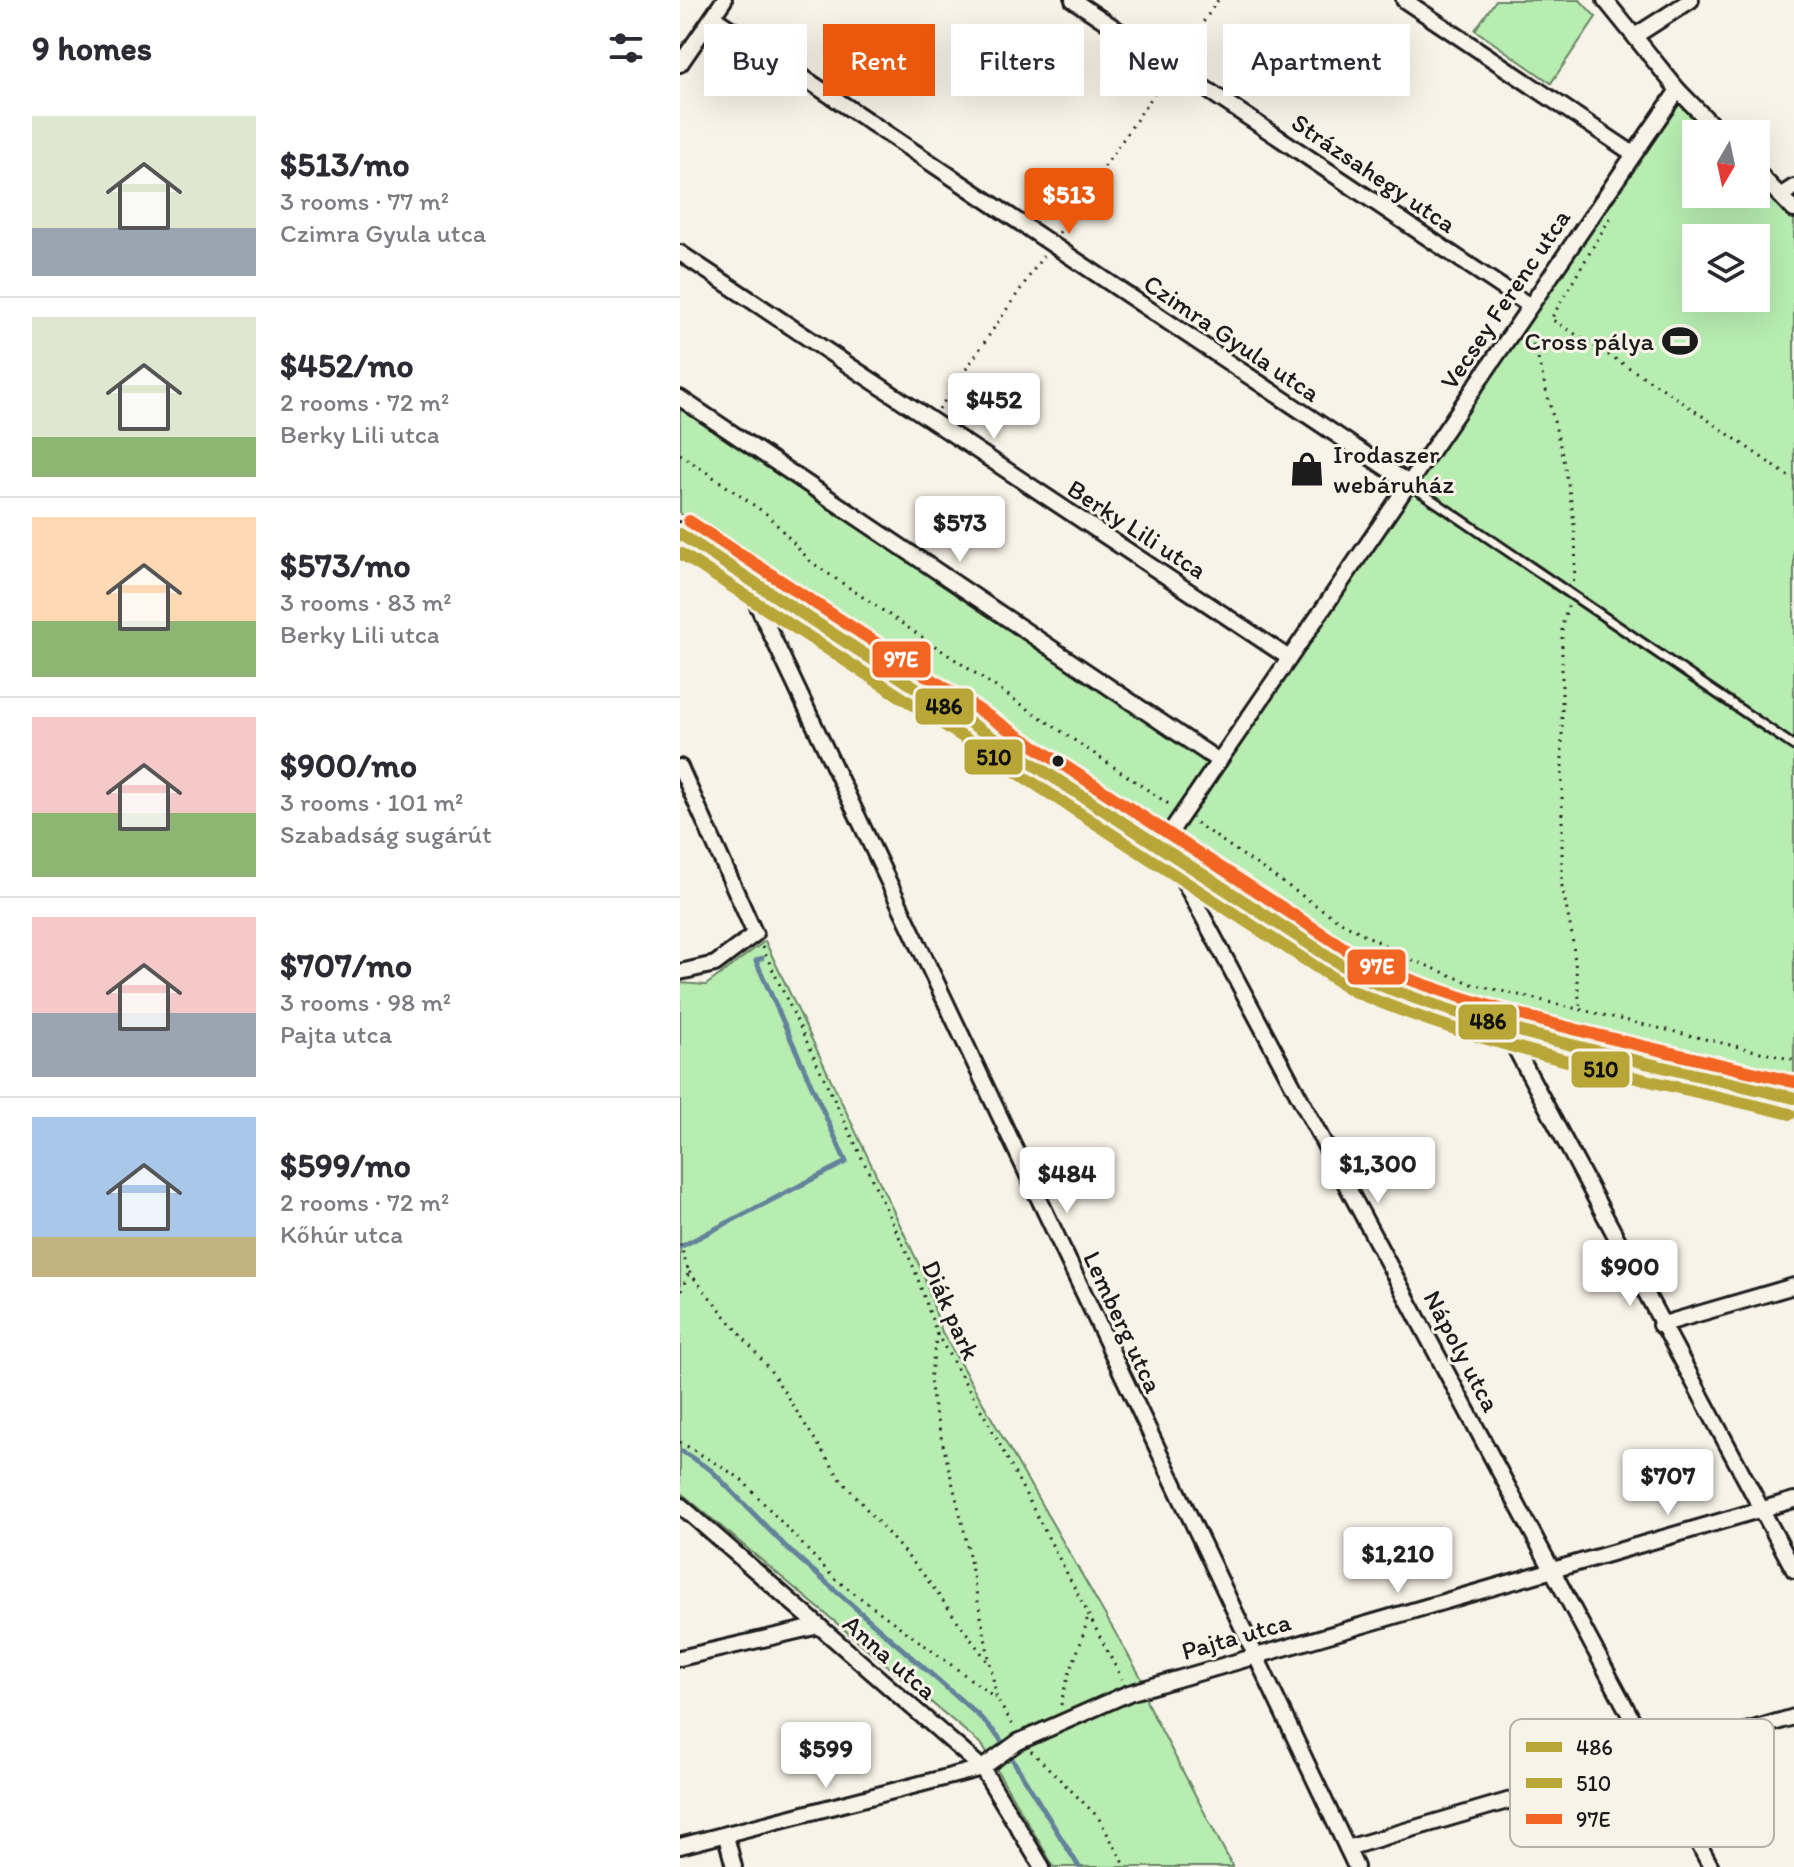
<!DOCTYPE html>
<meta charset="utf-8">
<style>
body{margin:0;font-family:Itim,sans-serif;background:#f2f2f3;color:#2b2b33;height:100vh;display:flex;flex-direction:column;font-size:30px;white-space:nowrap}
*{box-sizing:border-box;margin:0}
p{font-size:26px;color:#7c7c81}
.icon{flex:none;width:44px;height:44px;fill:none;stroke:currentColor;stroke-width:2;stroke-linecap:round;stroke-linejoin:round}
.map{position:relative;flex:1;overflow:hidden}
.sheet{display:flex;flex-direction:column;background:#fff;width:680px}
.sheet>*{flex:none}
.top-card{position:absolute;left:24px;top:24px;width:760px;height:72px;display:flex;gap:16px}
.needle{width:52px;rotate:189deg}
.buttons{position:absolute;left:1002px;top:120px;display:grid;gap:16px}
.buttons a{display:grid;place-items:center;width:88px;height:88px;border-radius:0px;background:#fff;box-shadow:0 8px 32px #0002;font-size:40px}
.price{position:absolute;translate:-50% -68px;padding:0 18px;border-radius:8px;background:#fff;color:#222;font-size:26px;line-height:52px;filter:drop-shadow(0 2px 4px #0008)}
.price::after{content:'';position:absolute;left:50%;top:48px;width:24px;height:18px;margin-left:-12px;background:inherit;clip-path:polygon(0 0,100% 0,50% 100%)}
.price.selected{background:#ea580c;color:#fff}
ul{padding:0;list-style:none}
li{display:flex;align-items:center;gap:24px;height:200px;padding:0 32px}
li+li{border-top:2px solid #e1e1e2}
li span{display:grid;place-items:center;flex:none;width:224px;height:160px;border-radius:0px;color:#555}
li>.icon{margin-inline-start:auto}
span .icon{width:96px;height:96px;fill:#fffc;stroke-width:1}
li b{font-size:34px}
h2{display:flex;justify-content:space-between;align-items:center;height:96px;padding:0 32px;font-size:34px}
.pill{padding:0 28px;border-radius:0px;background:#fff;box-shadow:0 8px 32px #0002;font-size:28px;line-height:72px}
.pill.selected{background:#ea580c;color:#fff}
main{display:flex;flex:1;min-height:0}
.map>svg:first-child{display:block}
.green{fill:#b7edb0;stroke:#6a8466;stroke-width:2;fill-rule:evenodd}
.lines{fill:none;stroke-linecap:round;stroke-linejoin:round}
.stream{stroke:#64829b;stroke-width:5}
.service-casing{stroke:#1c1c1c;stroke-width:13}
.minor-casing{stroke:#1c1c1c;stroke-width:20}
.primary-casing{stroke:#1c1c1c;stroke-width:28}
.path{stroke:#1c1c1c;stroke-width:3;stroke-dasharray:2 6;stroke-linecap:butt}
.service{stroke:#f7f3e8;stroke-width:7}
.minor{stroke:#f7f3e8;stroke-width:14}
.primary{stroke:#f7f3e8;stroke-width:22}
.bus-1-casing{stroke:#f7f3e8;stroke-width:18}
.bus-2-casing{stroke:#f7f3e8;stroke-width:18}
.bus-3-casing{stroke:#f7f3e8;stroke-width:18}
.bus-1{stroke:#b8a637;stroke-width:12}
.bus-2{stroke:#b8a637;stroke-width:12}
.bus-3{stroke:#f26522;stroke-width:12}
.bus-dot{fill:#1c1c1c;stroke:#f7f3e8;stroke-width:3}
.labels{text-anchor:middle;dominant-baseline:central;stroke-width:6;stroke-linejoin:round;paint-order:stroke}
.street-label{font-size:26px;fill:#1c1c1c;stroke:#f7f3e8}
.poi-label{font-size:26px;fill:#1c1c1c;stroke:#f7f3e8;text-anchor:end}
.key{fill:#f7f3e8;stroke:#b5b2ab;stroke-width:2}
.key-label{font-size:22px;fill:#1c1c1c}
.line-badge{stroke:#f7f3e8;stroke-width:3}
.badge-label{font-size:22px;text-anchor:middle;font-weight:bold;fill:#fff}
.pale-badge-label{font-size:22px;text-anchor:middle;font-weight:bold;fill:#111}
</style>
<main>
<section class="sheet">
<h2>9 homes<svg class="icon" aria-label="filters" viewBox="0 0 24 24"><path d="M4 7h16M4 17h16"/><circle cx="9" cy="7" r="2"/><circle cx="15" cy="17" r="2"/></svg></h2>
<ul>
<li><span style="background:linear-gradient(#dfe7d0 70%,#9aa5b1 0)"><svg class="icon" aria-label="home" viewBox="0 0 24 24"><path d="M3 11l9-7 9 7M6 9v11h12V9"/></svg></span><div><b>$513/mo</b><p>3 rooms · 77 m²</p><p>Czimra Gyula utca</p></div></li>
<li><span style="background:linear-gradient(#dfe7d0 75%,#8fb573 0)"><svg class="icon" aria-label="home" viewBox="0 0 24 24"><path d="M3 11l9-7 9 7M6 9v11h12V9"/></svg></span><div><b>$452/mo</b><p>2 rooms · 72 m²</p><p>Berky Lili utca</p></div></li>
<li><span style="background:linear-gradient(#ffd9b3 65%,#8fb573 0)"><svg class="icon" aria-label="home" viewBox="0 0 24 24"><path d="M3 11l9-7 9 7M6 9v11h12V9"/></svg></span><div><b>$573/mo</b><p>3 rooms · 83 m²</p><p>Berky Lili utca</p></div></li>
<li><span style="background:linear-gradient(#f6c9c9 60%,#8fb573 0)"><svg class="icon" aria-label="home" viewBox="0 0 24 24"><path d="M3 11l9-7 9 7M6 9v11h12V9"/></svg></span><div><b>$900/mo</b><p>3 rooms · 101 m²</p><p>Szabadság sugárút</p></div></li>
<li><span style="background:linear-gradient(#f6c9c9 60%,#9aa5b1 0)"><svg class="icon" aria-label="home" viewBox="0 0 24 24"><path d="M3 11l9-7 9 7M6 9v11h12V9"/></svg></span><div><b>$707/mo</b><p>3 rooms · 98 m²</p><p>Pajta utca</p></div></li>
<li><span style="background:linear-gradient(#a9c7e8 75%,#c2b280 0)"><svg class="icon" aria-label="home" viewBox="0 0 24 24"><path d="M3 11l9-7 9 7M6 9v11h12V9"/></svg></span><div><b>$599/mo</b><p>2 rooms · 72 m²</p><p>Kőhúr utca</p></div></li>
</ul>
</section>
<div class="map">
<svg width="1114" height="1867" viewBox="0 0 1114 1867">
<rect width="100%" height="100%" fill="#f7f3e8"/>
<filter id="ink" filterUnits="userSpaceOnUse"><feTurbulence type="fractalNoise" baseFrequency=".0125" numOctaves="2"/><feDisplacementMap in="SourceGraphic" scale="16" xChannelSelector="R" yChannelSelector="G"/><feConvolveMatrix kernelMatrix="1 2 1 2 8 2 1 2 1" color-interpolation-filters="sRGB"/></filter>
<g filter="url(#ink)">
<g class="green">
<polygon points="816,0 900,0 916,17 871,83 795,30"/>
<path d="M998,90L1041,134H1016V194H1076V171L1114,210V1077L748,988L689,962L464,823L0,513V398L539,761ZM1016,238H1076V298H1016Z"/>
<polygon points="85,941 242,1271 262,1332 462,1679 467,1703 553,1867 374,1867 302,1745 0,1492 0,983 26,985"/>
</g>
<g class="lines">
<g class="stream">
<polyline points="0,1247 166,1162 76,961 82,958"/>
<polyline points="3,1452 31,1470 108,1549 299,1716 318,1736 399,1867"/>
</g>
<g class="service-casing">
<polyline id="service" points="729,484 1114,746"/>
</g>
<g class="minor-casing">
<g id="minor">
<polyline points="393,0 850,306"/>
<polyline points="724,0 952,153"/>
<polyline points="925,0 998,90 1041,134"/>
<polyline points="33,17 727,482"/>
<polyline points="955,36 1011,0"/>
<polyline points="0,64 44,0"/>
<polyline points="998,90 487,837 491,857 1031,1867"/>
<polyline points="1076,171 1114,210"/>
<polyline points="1100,196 1114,187"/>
<polyline points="0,253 609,658"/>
<polyline points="0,398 539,761"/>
<polyline points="65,579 676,1867"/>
<polyline points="0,767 75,934 35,964 0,972"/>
<polyline points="824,1027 1114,1570"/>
<polyline points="980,1325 1114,1286"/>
<polyline points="0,1505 302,1768 362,1867"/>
<polyline points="0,1658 139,1626"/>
<polyline points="46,1836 54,1867"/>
<polyline points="0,1846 302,1768 338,1742 449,1693 1114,1500"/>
<polyline points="667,1848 1114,1717"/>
</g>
</g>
<g class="primary-casing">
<polyline id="primary" points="0,534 491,857 680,977 745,1004 824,1027 1114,1098"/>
</g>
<g class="path">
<polyline points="501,55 538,0"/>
<polyline points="930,218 871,319 985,390 1114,480"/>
<polyline points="379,233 485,78"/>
<path d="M849,337L856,350C871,414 905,520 893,583"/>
<polyline points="259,409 363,256"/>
<polyline points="0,454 88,515 131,562 490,805"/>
<polyline points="888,606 882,626 882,886 892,935 900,1007"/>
<polyline points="516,823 659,921 733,960 792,984 1114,1060"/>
<polyline points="82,947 234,1268 257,1334 308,1422 442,1679"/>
<polyline points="0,1244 9,1272 0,1294"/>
<polyline points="9,1272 90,1370 159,1477 243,1574 308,1662"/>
<polyline points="257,1334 250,1379 254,1408 284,1530 317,1699 335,1729"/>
<polyline points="0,1442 60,1478 155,1579 316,1698"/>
<path d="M381,1705C386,1673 403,1646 408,1614"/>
<polyline points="351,1751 418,1817 446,1867"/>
</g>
<use href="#service" class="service"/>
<use href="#minor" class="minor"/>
<use href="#primary" class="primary"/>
<g class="bus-1-casing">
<path id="bus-1" d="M0,534L680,977C819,1035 968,1062 1114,1098"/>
</g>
<g class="bus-2-casing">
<path id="bus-2" d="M0,553L673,991C812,1051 964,1078 1110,1114"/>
</g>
<g class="bus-3-casing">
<path id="bus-3" d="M9,521L687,963C824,1019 971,1047 1114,1082"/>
</g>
<use href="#bus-1" class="bus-1"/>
<use href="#bus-2" class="bus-2"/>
<use href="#bus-3" class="bus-3"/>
</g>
</g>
<defs>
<g id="stadium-bare" transform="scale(2.76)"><path d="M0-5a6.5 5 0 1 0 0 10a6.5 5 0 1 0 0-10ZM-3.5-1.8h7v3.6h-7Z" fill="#1c1c1c" stroke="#f7f3e8" stroke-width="2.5" paint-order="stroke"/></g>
<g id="shop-bare" transform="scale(2.76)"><path d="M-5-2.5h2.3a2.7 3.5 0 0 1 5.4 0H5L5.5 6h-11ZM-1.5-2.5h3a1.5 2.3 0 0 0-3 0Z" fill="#1c1c1c" stroke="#f7f3e8" stroke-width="2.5" paint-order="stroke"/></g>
</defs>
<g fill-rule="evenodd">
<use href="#stadium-bare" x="1000" y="341"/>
<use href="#shop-bare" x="627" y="469"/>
</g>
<circle class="bus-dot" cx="378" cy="761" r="7"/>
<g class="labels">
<g class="street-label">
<text transform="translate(694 173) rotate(34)">Strázsahegy utca</text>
<text transform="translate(825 299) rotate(-56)">Vecsey Ferenc utca</text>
<text transform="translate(552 338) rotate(34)">Czimra Gyula utca</text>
<text transform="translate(457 529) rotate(33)">Berky Lili utca</text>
<text transform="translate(271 1310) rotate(66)">Diák park</text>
<text transform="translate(443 1322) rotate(65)">Lemberg utca</text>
<text transform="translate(782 1351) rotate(62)">Nápoly utca</text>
<text transform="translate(556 1636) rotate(-16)">Pajta utca</text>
<text transform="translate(210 1657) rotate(41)">Anna utca</text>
</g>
<g class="poi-label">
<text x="974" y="341">Cross pálya</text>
<text x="653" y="454" text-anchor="start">Irodaszer<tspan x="653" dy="30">webáruház</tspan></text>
</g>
</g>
<rect x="830" y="1719" width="264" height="128" rx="12" class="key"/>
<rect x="846" y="1742" width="36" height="10" fill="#b8a637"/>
<rect x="846" y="1778" width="36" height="10" fill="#b8a637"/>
<rect x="846" y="1814" width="36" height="10" fill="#f26522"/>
<g class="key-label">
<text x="896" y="1755">486</text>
<text x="896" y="1791">510</text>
<text x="896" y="1827">97E</text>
</g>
<g class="line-badge">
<rect x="191" y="640" width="61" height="39" rx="8" fill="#f26522"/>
<rect x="234" y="687" width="61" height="39" rx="8" fill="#b8a637"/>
<rect x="283" y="738" width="61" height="38" rx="8" fill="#b8a637"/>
<rect x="666" y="948" width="61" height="38" rx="8" fill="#f26522"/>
<rect x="777" y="1003" width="61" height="38" rx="8" fill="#b8a637"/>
<rect x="890" y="1050" width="61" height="39" rx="8" fill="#b8a637"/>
</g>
<g class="badge-label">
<text x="221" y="667">97E</text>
<text x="697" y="974">97E</text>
</g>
<g class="pale-badge-label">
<text x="264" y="714">486</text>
<text x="314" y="765">510</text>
<text x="808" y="1029">486</text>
<text x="921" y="1077">510</text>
</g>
</svg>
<div class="buttons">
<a><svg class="needle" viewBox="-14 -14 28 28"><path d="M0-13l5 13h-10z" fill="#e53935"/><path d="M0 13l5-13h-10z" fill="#7c7c81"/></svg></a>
<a><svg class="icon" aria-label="layers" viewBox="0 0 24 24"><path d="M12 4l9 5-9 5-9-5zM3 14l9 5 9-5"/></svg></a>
</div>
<b class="price selected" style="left:389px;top:236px">$513</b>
<b class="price" style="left:314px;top:441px">$452</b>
<b class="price" style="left:280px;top:564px">$573</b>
<b class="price" style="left:698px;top:1205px">$1,300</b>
<b class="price" style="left:387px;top:1215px">$484</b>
<b class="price" style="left:950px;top:1308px">$900</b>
<b class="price" style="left:988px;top:1517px">$707</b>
<b class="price" style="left:718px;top:1595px">$1,210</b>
<b class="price" style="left:146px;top:1790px">$599</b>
<div class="top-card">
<a class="pill">Buy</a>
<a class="pill selected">Rent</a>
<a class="pill">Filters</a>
<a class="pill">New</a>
<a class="pill">Apartment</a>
</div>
</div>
</main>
